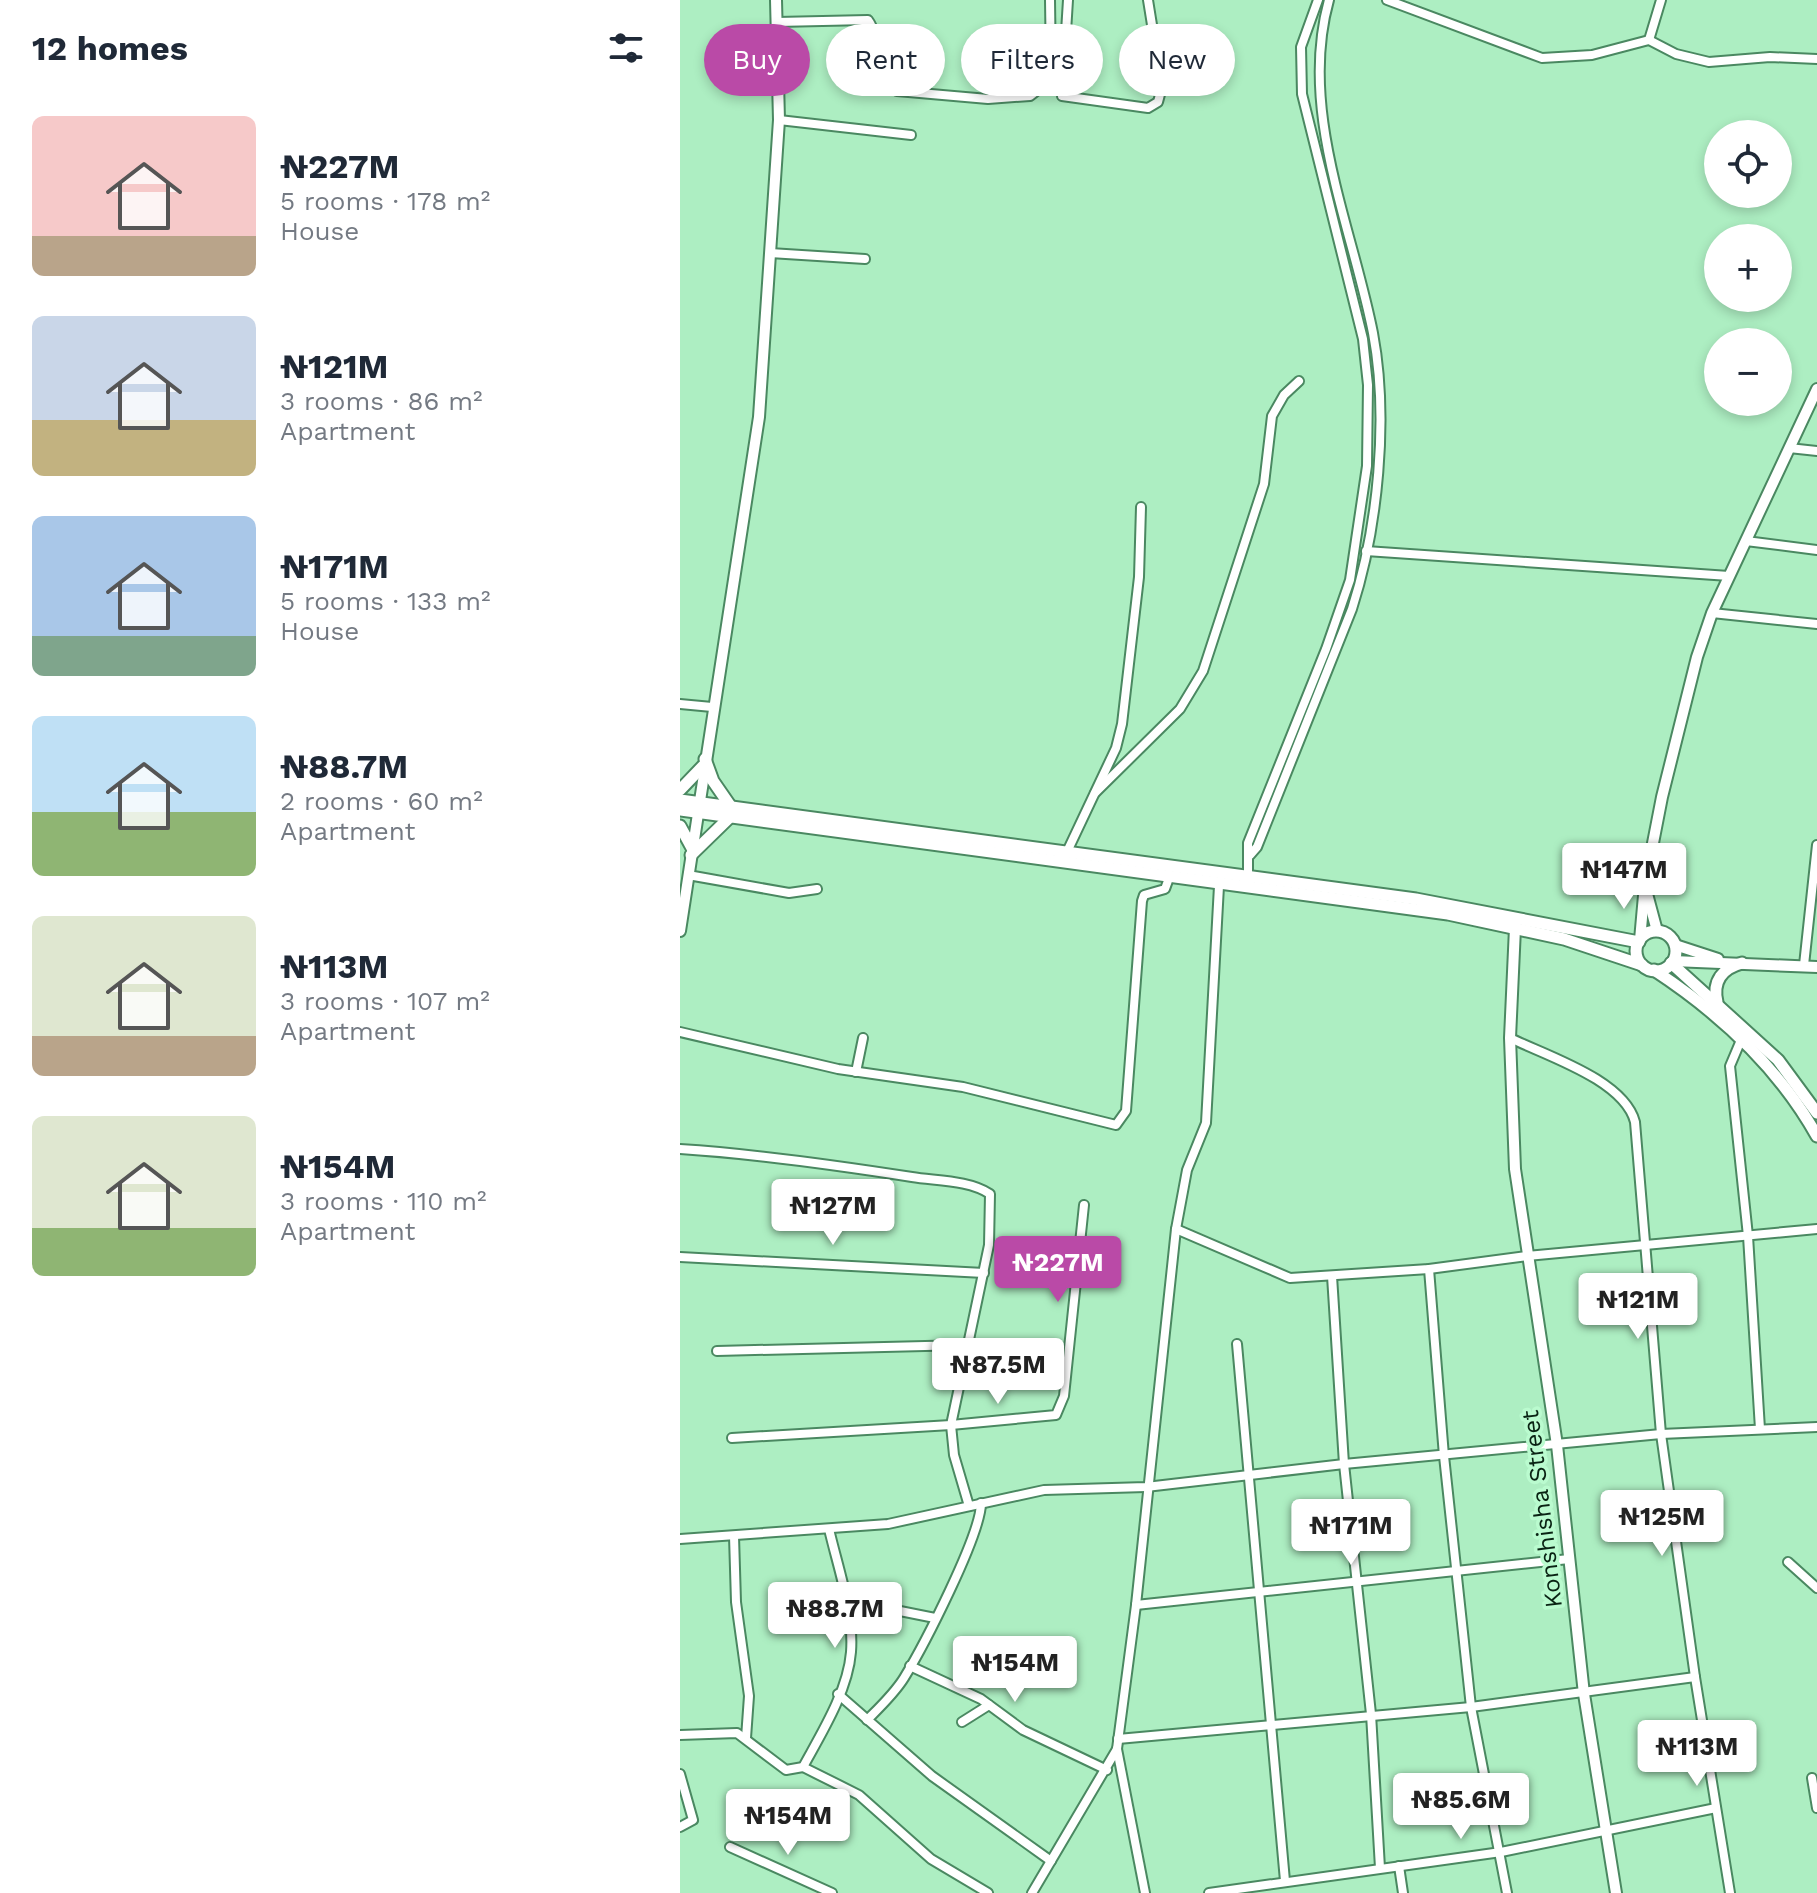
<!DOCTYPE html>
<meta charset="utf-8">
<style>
body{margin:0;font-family:"Work Sans",sans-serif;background:#f6f6f7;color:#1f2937;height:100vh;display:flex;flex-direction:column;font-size:30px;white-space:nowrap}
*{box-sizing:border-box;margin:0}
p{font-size:26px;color:#747a83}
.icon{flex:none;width:44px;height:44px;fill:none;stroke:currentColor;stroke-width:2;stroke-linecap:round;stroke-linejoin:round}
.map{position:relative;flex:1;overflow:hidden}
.details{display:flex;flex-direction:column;background:#fff;width:680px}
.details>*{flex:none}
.top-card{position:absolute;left:24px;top:24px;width:760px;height:72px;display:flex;gap:16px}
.tools{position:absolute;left:1024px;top:120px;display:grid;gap:16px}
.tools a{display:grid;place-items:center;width:88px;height:88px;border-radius:50%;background:#fff;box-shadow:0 4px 12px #0003;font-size:40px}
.price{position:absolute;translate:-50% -68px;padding:0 18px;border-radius:8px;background:#fff;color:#222;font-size:26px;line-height:52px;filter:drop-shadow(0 2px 4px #0008)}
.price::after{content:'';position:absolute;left:50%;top:48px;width:24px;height:18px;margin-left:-12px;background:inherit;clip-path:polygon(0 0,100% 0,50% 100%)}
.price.current{background:#ba4aa7;color:#fff}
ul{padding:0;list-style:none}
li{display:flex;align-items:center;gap:24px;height:200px;padding:0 32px}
li span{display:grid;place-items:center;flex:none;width:224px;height:160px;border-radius:12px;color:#555}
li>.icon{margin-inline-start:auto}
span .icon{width:96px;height:96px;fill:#fffc;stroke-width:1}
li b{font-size:34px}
h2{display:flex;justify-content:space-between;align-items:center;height:96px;padding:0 32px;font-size:34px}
.chip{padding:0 28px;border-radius:36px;background:#fff;box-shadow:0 4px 12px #0003;font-size:28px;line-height:72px}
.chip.current{background:#ba4aa7;color:#fff}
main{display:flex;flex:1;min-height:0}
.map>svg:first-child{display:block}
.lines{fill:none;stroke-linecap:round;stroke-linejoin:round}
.minor-casing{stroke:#4a8861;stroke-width:12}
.tertiary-casing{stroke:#4a8861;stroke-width:14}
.secondary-casing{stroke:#4a8861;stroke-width:15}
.minor{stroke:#fff;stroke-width:8}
.tertiary{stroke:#fff;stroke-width:10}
.secondary{stroke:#fff;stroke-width:11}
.labels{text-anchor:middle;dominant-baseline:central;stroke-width:7;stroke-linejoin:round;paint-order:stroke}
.street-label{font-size:24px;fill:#092313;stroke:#bafbcf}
</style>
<main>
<section class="details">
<h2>12 homes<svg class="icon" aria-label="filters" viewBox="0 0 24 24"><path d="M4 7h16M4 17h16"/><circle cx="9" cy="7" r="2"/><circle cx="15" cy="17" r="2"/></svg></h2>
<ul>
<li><span style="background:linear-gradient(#f6c9c9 75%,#b9a48a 0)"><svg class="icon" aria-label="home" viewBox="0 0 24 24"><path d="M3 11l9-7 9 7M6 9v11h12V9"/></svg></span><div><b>₦227M</b><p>5 rooms · 178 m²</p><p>House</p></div></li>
<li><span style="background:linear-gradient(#c9d6e8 65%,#c2b280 0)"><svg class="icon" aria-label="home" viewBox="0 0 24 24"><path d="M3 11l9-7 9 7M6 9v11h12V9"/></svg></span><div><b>₦121M</b><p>3 rooms · 86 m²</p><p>Apartment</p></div></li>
<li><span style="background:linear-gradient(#a9c7e8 75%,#7fa58c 0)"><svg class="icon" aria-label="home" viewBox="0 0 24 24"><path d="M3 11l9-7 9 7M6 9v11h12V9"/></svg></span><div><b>₦171M</b><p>5 rooms · 133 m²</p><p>House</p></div></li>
<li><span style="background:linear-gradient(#bfe0f5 60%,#8fb573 0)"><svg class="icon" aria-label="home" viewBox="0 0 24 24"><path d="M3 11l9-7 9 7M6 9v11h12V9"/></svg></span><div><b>₦88.7M</b><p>2 rooms · 60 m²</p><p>Apartment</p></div></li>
<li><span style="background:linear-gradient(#dfe7d0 75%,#b9a48a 0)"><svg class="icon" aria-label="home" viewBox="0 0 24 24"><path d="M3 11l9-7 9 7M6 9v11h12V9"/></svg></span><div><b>₦113M</b><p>3 rooms · 107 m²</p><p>Apartment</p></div></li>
<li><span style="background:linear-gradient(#dfe7d0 70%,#8fb573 0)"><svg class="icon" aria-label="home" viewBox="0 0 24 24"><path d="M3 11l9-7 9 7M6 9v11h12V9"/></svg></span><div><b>₦154M</b><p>3 rooms · 110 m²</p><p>Apartment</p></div></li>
</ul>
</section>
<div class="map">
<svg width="1137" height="1893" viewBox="0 0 1137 1893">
<rect width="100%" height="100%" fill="#adeec2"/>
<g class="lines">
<g class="minor-casing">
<g id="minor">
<polyline points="388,0 382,96 468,108 478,102 482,87 468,0"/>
<polyline points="707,0 862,58 912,55 969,40 996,54 1029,62 1090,57 1137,59"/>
<path d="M97,22L188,20C205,43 185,76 217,91L308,99L350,96L364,85L371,69L370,0"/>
<polyline points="969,40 981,0"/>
<polyline points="99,120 231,135"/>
<polyline points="90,253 185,259"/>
<polyline points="1109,448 1137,451"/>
<polyline points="1066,541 1137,550"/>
<polyline points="686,551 1049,576"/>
<polyline points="1032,613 1137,624"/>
<polyline points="0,704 32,707"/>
<polyline points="415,793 500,709 523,671 584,484 592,416 604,395 619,381"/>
<path d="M570,855L577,847L672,609C698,528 709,418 693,333C672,226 618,110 649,0"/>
<polyline points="385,856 436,748 442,724 459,577 461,507"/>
<polyline points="8,875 109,893 137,889"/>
<polyline points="568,879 568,843 646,649 670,580 687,466 688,385 683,339 622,94 621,47 638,0"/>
<polyline points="1124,965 1137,845"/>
<polyline points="0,1032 158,1069 283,1087 436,1125 446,1111 462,901 464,895 485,889 489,878"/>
<path d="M830,1038C867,1056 944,1080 955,1122L981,1434L1015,1677L1050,1893"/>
<polyline points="1061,1040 1050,1066 1068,1236 1080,1429"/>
<polyline points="176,1072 183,1038"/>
<path d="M0,1149C78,1154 155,1165 232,1177C256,1181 289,1180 310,1194L309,1245L271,1425L274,1455L289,1506"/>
<polyline points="496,1229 610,1278 749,1269 847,1256 1137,1229"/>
<polyline points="0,1257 304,1273"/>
<polyline points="749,1269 764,1456 791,1707 827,1893"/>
<polyline points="652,1276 664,1464 691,1714 700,1868"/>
<polyline points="557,1344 605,1881"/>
<polyline points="37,1351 286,1345"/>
<polyline points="52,1438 271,1425 376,1415 384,1396 404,1205"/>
<polyline points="54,1536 56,1602 69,1696 66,1738"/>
<polyline points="0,1539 208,1524 364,1490 466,1487 664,1464 981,1434 1137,1427"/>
<polyline points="1108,1562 1137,1588"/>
<polyline points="165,1600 255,1618"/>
<polyline points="456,1605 889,1559"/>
<polyline points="230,1666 301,1699 343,1730 427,1770"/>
<polyline points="158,1694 252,1776 371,1861"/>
<path d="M187,1720C200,1707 214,1694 224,1678C243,1647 301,1535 301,1503"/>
<polyline points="282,1722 309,1705"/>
<path d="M0,1735L57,1733L106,1770L123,1767C141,1734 168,1691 171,1652C174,1612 158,1568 149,1529"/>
<polyline points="438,1739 791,1707 1015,1677"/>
<polyline points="437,1749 465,1893"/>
<polyline points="123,1767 179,1795 251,1859 308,1893"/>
<polyline points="0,1774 13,1820 0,1827"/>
<polyline points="1132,1778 1137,1808"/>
<polyline points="50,1847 152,1893"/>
<polyline points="719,1866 723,1893"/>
<polyline points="352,1893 437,1749 456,1605 496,1229 507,1170 526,1123 539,886"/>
<polyline points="529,1893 821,1852 1036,1808"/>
</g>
</g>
<g class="tertiary-casing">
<g id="tertiary">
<polyline points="966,890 977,931"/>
<polyline points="835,928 830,1038 835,1169 877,1445 904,1694 936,1893"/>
<polyline points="0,931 79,417 99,120 96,0"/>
<polyline points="960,940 965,884 982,797 1017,657 1032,613 1137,389"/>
<polyline points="995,945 1038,959"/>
<polyline points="993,961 1137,967"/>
</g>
</g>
<g class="secondary-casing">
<g id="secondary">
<polyline points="25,759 33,781 51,807"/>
<polyline points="0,790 24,765"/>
<polyline points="0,800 736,899 959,942"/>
<polyline points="0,810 768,914 884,939 962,965"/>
<polyline points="0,826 12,848"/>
<polyline points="11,855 50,817"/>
<circle cx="976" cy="951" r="20"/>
<polyline points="991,963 1098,1060 1137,1113"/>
<path d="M974,970C1038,1012 1099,1068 1137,1136"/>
<path d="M1037,1002C1032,981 1043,968 1062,963"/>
</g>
</g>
<use href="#minor" class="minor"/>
<use href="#tertiary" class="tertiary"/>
<use href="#secondary" class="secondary"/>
</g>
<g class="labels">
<g class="street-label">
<text transform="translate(862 1509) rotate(-97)">Konshisha Street</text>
</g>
</g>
</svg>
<div class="tools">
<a><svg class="icon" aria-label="locate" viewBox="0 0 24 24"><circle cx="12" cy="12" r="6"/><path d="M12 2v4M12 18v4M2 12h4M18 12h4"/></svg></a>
<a>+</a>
<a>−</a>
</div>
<b class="price" style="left:944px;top:911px">₦147M</b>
<b class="price" style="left:153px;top:1247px">₦127M</b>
<b class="price current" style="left:378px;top:1304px">₦227M</b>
<b class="price" style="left:958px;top:1341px">₦121M</b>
<b class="price" style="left:318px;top:1406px">₦87.5M</b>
<b class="price" style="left:982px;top:1558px">₦125M</b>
<b class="price" style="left:671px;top:1567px">₦171M</b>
<b class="price" style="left:155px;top:1650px">₦88.7M</b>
<b class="price" style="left:335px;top:1704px">₦154M</b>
<b class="price" style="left:1017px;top:1788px">₦113M</b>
<b class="price" style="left:781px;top:1841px">₦85.6M</b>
<b class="price" style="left:108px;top:1857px">₦154M</b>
<div class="top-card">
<a class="chip current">Buy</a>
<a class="chip">Rent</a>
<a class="chip">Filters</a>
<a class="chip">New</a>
</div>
</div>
</main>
